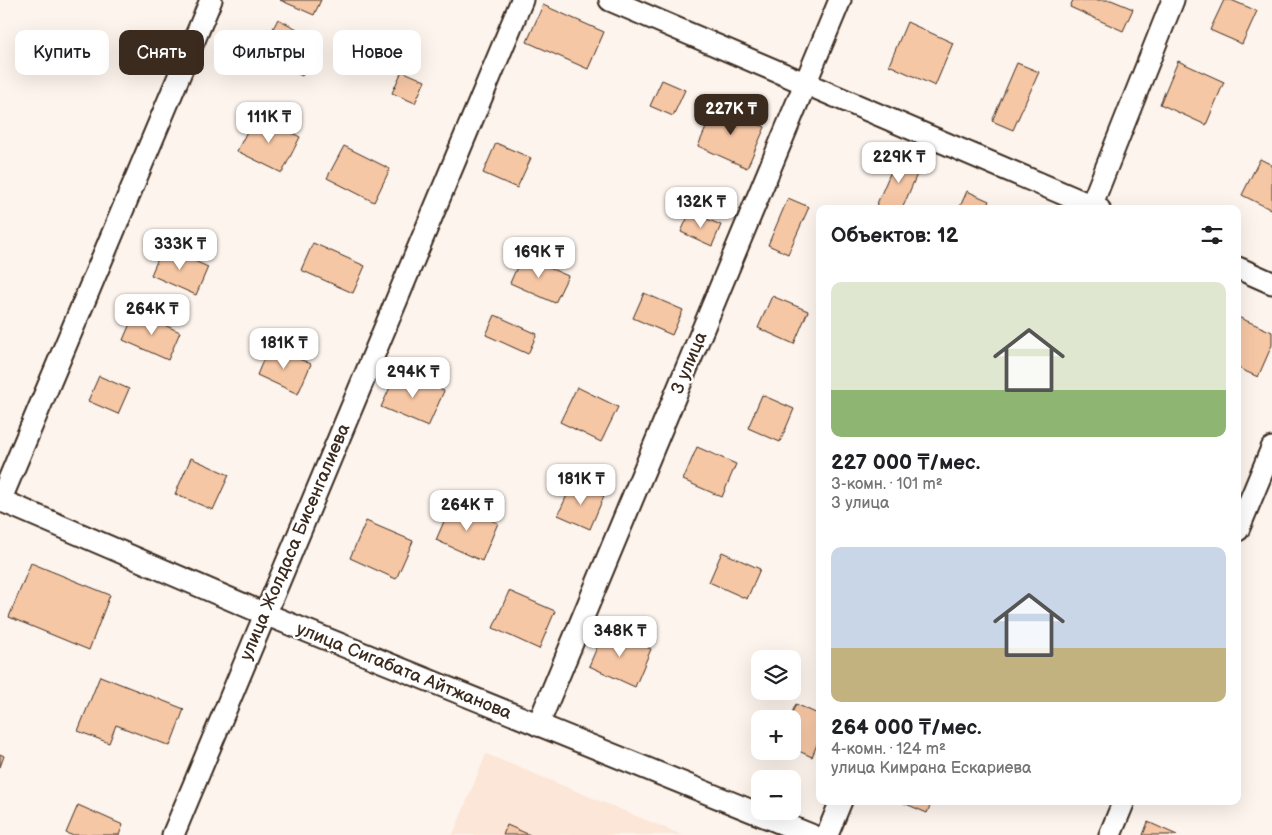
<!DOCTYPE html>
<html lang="ru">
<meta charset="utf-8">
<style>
body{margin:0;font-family:"Balsamiq Sans",sans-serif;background:#f2f2f2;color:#202124;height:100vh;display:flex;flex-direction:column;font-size:19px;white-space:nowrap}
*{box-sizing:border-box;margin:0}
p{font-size:16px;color:#757577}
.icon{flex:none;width:28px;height:28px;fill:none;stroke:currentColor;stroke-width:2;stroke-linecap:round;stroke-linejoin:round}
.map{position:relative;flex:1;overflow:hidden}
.details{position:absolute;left:816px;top:205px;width:425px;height:600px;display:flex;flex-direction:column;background:#fff;border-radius:10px;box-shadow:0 5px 20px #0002}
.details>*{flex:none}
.guide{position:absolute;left:15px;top:30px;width:475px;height:45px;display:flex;gap:10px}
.fabs{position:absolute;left:751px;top:650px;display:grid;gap:10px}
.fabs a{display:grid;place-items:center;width:50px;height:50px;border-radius:10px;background:#fff;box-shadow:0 5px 20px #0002;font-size:25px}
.price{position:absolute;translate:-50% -42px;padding:0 11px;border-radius:10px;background:#fff;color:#222;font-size:16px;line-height:32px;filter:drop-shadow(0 1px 2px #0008)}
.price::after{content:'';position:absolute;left:50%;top:30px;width:15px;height:11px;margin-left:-8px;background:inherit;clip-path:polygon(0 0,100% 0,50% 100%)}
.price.active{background:#3b2a1e;color:#fff}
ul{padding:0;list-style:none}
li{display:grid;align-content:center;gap:10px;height:265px;padding:0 15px}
li span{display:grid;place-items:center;height:155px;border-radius:10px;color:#555}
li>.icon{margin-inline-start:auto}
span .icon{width:90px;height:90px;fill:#fffc;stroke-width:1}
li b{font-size:21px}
h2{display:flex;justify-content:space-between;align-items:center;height:60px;padding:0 15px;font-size:21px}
.tag{padding:0 18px;border-radius:10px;background:#fff;box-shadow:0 5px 20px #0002;font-size:18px;line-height:45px}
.tag.active{background:#3b2a1e;color:#fff}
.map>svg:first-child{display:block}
.built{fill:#fbe6d7}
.building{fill:#f6c7a5;stroke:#3b2a1e}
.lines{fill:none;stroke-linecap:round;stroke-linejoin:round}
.street-casing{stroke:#3b2a1e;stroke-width:25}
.street{stroke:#fff;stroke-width:21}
.labels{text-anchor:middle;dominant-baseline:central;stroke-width:5;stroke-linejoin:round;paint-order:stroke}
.street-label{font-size:18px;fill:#3b2a1e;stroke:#fff}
</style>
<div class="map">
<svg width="1272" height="835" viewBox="0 0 1272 835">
<rect width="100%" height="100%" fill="#fdf4ed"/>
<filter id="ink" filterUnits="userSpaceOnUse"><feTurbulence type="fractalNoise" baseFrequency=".02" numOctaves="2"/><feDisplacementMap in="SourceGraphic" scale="10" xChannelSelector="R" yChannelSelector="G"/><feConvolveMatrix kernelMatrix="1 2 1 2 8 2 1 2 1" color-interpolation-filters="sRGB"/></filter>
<g filter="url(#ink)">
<polygon class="built" points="486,754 682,835 453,835"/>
<g class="building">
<polygon points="280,0 321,0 314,15"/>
<polygon points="1073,0 1111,0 1133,9 1123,31 1070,7"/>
<polygon points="1224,0 1231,0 1257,11 1242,44 1210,30"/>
<polygon points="543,5 604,32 588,69 527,42"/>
<polygon points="278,19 320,41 302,76 260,54"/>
<polygon points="907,22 953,43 935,86 889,65"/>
<polygon points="1178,61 1224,82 1206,125 1160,104"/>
<polygon points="1017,63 1039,72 1013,130 992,121"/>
<polygon points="402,71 425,81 415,103 392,93"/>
<polygon points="662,80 685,90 673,116 650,106"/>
<polygon points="716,105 765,127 747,168 698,146"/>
<polygon points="256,114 300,137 282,173 237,151"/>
<polygon points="496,143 531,158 517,188 483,173"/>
<polygon points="344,146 390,169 374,202 327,178"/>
<polygon points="898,155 921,165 902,209 882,209 876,206"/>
<polygon points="1260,159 1272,165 1272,210 1242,195"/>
<polygon points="967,191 989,201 986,209 959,209"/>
<polygon points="788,198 809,207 788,254 768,245"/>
<polygon points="690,212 721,225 712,246 681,232"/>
<polygon points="313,243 365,266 353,293 301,270"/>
<polygon points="163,247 208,267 196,295 151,275"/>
<polygon points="522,256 568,276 555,303 510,283"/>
<polygon points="644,293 683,310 672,335 633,318"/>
<polygon points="772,296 808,311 794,344 758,328"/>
<polygon points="135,312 180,332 168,360 123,340"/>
<polygon points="495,315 537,334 528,354 486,335"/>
<polygon points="1238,317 1272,332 1272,345 1258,377 1238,368"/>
<polygon points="269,346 311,364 298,394 257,375"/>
<polygon points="398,370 444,391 428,427 381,407"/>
<polygon points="99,376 129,389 118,414 88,401"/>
<polygon points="577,387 618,407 601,442 560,422"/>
<polygon points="762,395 794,409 780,442 748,428"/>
<polygon points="697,447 736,464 722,497 683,480"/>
<polygon points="191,458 229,475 213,510 175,494"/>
<polygon points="573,482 604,496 590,529 558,515"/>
<polygon points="452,503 498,523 482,561 436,540"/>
<polygon points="366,521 413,541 396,579 350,558"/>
<polygon points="722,552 760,569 747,599 709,582"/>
<polygon points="31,563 110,595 89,650 9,617"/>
<polygon points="509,591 555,611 539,649 493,628"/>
<polygon points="605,629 651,649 635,687 589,666"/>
<polygon points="100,676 184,709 170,746 116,725 109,743 78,731"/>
<polygon points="796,704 820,715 820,737 812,757 792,748 792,719 789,719"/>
<polygon points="0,754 4,756 0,767"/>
<polygon points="899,801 932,801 927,813"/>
<polygon points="78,805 123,825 119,835 71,835 66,833"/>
<polygon points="1148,822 1177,835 1143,835"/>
<polygon points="507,825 530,835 503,835"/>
</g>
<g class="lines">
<g class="street-casing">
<g id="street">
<polyline points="610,0 1099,209"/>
<polyline points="1090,209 1173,0"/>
<polyline points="1238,268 1272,283"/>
<polyline points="0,500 265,614 811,835"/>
<polyline points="0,501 211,0"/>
<polyline points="1238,530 1272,448"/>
<polyline points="538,725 840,0"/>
<polyline points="173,835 522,0"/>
<polyline points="827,835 841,801"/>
<polyline points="1110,835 1124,801"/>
</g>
</g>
<use href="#street" class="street"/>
</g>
</g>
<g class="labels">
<g class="street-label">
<text transform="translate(689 363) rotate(-67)">3 улица</text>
<text transform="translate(295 542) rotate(-67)">улица Жолдаса Бисенгалиева</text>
<text transform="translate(404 671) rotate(22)">улица Сигабата Айтжанова</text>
</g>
</g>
</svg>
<div class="fabs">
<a><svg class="icon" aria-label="layers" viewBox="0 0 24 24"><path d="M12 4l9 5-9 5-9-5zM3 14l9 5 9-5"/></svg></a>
<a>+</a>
<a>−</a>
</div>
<b class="price active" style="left:731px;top:136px">227K ₸</b>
<b class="price" style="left:269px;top:144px">111K ₸</b>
<b class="price" style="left:899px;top:184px">229K ₸</b>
<b class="price" style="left:701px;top:229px">132K ₸</b>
<b class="price" style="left:180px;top:271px">333K ₸</b>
<b class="price" style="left:539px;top:279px">169K ₸</b>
<b class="price" style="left:152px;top:336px">264K ₸</b>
<b class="price" style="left:284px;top:370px">181K ₸</b>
<b class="price" style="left:413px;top:399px">294K ₸</b>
<b class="price" style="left:581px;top:506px">181K ₸</b>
<b class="price" style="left:467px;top:532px">264K ₸</b>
<b class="price" style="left:620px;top:658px">348K ₸</b>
<div class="guide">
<a class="tag">Купить</a>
<a class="tag active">Снять</a>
<a class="tag">Фильтры</a>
<a class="tag">Новое</a>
</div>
<section class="details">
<h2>Объектов: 12<svg class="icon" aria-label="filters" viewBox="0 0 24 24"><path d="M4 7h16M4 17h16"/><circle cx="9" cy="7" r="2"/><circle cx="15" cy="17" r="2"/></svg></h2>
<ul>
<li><span style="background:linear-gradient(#dfe7d0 70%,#8fb573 0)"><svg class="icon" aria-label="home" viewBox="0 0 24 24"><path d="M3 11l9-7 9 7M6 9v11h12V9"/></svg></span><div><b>227 000 ₸/мес.</b><p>3-комн. · 101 m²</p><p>3 улица</p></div></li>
<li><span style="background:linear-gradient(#c9d6e8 65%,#c2b280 0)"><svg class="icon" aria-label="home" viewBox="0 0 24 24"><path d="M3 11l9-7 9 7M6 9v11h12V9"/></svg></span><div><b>264 000 ₸/мес.</b><p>4-комн. · 124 m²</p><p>улица Кимрана Ескариева</p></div></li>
</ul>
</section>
</div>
